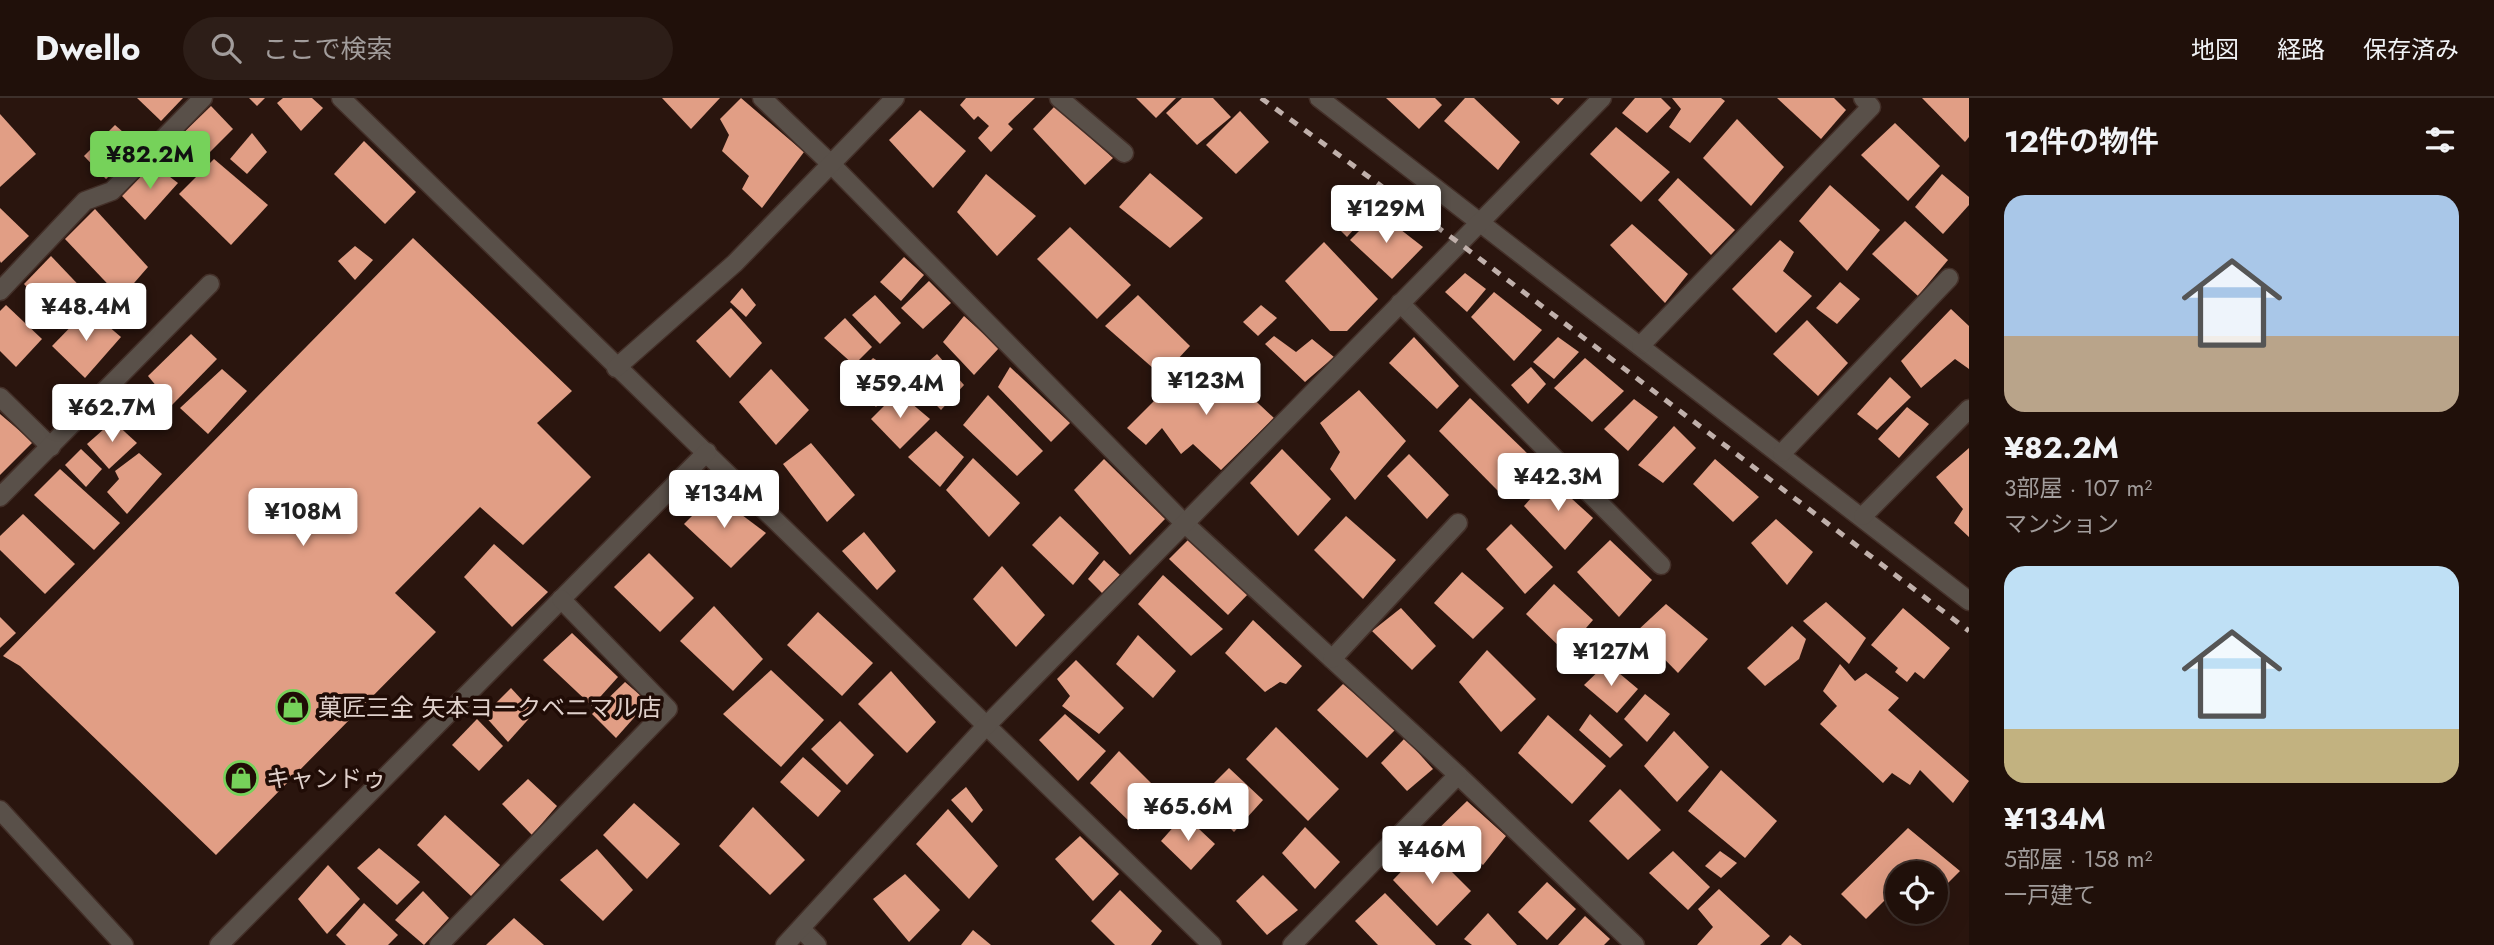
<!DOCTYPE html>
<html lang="ja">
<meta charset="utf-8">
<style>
body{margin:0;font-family:Jost,"Noto Sans JP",sans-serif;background:#2d1e18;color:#f1f3f6;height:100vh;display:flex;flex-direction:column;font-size:26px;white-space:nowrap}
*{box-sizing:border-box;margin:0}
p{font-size:23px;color:#a29d9c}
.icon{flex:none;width:38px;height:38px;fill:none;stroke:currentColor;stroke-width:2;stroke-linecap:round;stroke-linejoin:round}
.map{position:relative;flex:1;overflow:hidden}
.side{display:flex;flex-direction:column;background:#20100a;width:525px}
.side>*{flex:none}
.controls{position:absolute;left:1885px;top:763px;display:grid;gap:14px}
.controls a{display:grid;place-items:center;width:63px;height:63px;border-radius:50%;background:#20100a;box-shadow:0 7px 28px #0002,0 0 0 2px #3d302b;font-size:35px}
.price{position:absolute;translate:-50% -60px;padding:0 16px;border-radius:7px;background:#fff;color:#222;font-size:23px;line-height:46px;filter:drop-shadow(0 2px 4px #0008)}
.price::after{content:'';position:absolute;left:50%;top:42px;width:21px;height:16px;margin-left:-10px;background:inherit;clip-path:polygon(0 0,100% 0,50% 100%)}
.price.current{background:#76d25a;color:#111}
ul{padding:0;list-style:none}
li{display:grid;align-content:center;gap:14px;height:371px;padding:0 35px}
li span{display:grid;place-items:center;height:217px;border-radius:21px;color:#555}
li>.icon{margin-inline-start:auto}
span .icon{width:126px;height:126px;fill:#fffc;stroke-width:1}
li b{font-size:30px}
h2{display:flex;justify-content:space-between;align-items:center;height:84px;padding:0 35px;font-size:30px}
header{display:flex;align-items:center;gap:42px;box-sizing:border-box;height:98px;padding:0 35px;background:#20100a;border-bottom:2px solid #3d302b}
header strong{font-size:33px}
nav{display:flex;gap:38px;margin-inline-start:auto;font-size:24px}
.search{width:490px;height:63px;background:#2d1e18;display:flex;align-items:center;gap:18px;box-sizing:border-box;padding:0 24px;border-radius:38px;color:#a29d9c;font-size:26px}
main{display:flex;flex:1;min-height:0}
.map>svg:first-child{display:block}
.building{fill:#e19e85}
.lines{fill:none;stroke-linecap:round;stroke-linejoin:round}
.minor-casing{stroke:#432f28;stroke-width:21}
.minor{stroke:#595049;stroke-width:18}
.rail{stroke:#c0b0ab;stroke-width:5;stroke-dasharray:9 9;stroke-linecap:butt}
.labels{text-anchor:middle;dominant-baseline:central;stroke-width:7;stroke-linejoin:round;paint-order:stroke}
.poi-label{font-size:24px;fill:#dfd0cb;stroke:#200c06;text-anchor:start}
</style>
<header>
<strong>Dwello</strong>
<div class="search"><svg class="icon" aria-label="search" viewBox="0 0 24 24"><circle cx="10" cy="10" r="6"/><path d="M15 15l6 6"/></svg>ここで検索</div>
<nav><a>地図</a><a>経路</a><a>保存済み</a></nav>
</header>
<main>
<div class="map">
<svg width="1969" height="847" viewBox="0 0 1969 847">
<rect width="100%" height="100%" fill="#2a150e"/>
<g class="building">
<polygon points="137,0 183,0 161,23"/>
<polygon points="249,0 265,0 257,8"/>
<polygon points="283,0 312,0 323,10 301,33 277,5"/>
<polygon points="662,0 720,0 691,31"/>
<polygon points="741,0 804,54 762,110 742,91 749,78 722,53 729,37 720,21"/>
<polygon points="966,0 1035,0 1008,26 1013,31 991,54 978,40 989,28 978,18 974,22 960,7"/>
<polygon points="1136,0 1176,0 1156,20"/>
<polygon points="1182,0 1213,0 1231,19 1197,47 1166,15"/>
<polygon points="1386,0 1435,0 1442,7 1419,31"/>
<polygon points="1465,0 1474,0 1520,44 1498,72 1444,23"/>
<polygon points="1550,0 1564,0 1558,7"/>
<polygon points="1635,0 1661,0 1671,10 1647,35 1622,15"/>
<polygon points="1672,0 1721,0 1725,3 1690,45 1669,29 1681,11"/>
<polygon points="1777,0 1834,0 1846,12 1821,41"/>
<polygon points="1922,0 1969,0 1969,39 1965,44"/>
<polygon points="211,8 233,31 199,65 177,41"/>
<polygon points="1055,8 1113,60 1085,87 1033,31"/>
<polygon points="920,12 966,53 933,90 889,42"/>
<polygon points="1240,13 1269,44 1236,76 1206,47"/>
<polygon points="0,16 36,56 0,89"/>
<polygon points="1737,21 1784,69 1751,108 1703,60"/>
<polygon points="1895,25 1940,68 1908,103 1861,57"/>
<polygon points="115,27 140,49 106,81 84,58"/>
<polygon points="1616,29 1670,74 1641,104 1590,56"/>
<polygon points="252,35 267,54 247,76 230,61"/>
<polygon points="364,43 416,94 385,126 334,76"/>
<polygon points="214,61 268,107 231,147 179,96"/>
<polygon points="153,66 178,85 145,122 122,98"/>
<polygon points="1150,75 1203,120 1170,150 1119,109"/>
<polygon points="986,76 1036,118 997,158 957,114"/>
<polygon points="1942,76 1969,99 1969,107 1943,136 1915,109"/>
<polygon points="1678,80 1735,132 1711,157 1658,102"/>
<polygon points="1830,87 1880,132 1847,173 1799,123"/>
<polygon points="0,110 29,138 1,165 0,163"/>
<polygon points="1350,110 1362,122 1347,139 1335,127"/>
<polygon points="95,111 148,169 121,200 65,141"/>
<polygon points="1378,114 1423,149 1392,181 1350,142"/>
<polygon points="1905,123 1948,162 1918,198 1872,156"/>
<polygon points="1632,126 1688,176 1665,205 1610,147"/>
<polygon points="1070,129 1131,187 1097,221 1037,161"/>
<polygon points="413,140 572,293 537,325 591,379 523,447 480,409 395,495 436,534 216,757 20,568 3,558"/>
<polygon points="1780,142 1794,154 1783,173 1812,198 1776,235 1732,191"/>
<polygon points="1324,144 1378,201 1347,233 1330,233 1285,183"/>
<polygon points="355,148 373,162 355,182 338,163"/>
<polygon points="51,158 90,199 63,229 24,186"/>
<polygon points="904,159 924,177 901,203 880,184"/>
<polygon points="1465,175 1486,191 1467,214 1445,194"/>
<polygon points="929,183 951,205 923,231 901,210"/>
<polygon points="1840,184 1860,201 1837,226 1816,210"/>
<polygon points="742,190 756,207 746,219 730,204"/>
<polygon points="1494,194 1542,232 1514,263 1471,219"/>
<polygon points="875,197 901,225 880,246 852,217"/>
<polygon points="1138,197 1190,248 1162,278 1105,228"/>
<polygon points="6,207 42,241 16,269 0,253 0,213"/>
<polygon points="1261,207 1277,220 1258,238 1243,224"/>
<polygon points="731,210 762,245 730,280 696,243"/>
<polygon points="88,211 121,239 85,280 52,248"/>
<polygon points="1951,211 1969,228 1969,271 1955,261 1921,290 1901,263"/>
<polygon points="964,218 999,250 974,277 943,244"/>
<polygon points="845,220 872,249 854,267 824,240"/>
<polygon points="1807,222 1848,265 1818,298 1773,256"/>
<polygon points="191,236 217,261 172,307 148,278"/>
<polygon points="1274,238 1296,254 1312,241 1334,259 1305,284 1265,246"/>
<polygon points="1414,239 1459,288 1437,311 1389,265"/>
<polygon points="1558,239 1579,254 1554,281 1533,264"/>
<polygon points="937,256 964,287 941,312 910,280"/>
<polygon points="873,260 901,278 876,309 851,283"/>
<polygon points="1585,260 1624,293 1592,324 1554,290"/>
<polygon points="1212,262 1274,320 1221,372 1193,346 1181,356 1162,330 1146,347 1127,330 1162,295 1169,301"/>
<polygon points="1010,269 1070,325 1051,344 998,289"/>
<polygon points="1531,269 1546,286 1528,306 1511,287"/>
<polygon points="222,271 247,293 208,336 180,310"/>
<polygon points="771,271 809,312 776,347 739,304"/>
<polygon points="1890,279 1911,299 1877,332 1857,316"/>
<polygon points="1359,292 1406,343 1355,402 1330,371 1340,354 1320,325"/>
<polygon points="898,294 930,321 900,351 871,321"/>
<polygon points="988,297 1043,353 1017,378 963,327"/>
<polygon points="1470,300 1529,357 1498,393 1439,333"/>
<polygon points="1634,301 1658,319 1628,353 1604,331"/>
<polygon points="1907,309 1929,326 1899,360 1878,341"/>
<polygon points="0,316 33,344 0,377"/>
<polygon points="113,323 137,345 109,371 87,346"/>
<polygon points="1674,328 1696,350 1663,385 1638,367"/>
<polygon points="936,333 964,359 940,389 908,359"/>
<polygon points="811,345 855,397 827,424 783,366"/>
<polygon points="1969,350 1969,439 1954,425 1963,411 1936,379"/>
<polygon points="81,351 102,371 86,389 65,367"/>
<polygon points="1282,351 1331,401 1298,438 1250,385"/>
<polygon points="139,355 162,376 127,416 107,394 119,381 115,373"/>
<polygon points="1409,356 1449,397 1427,421 1387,378"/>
<polygon points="973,360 1020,405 989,439 946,392"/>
<polygon points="1104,361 1165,421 1130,457 1074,392"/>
<polygon points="1715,361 1759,399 1733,424 1693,386"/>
<polygon points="60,371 120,425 94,452 34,397"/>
<polygon points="1549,380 1593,420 1565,452 1524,408"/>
<polygon points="714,396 766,435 731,470 684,426"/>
<polygon points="23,416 75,466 45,496 0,452 0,438"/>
<polygon points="1060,418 1099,455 1073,487 1032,447"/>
<polygon points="1346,418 1396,462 1363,501 1314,452"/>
<polygon points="1776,421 1813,454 1787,487 1751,445"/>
<polygon points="1511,426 1553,469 1525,496 1486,451"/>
<polygon points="864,434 896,473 877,492 842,453"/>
<polygon points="1190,440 1249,495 1228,517 1169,461"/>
<polygon points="1610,442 1652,482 1619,519 1577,474"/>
<polygon points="494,446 548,494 512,529 464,479"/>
<polygon points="649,455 694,500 660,534 614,489"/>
<polygon points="1104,462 1120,477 1103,496 1088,481"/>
<polygon points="1002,468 1045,517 1016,549 973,501"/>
<polygon points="1462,474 1504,510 1473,541 1434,505"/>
<polygon points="1163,477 1223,531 1191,558 1138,506"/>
<polygon points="1554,486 1593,522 1565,554 1526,516"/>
<polygon points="1826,504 1866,540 1849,566 1803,523"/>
<polygon points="1666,506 1708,541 1678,575 1637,533"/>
<polygon points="714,508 763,561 733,593 680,543"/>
<polygon points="1401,510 1436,548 1412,572 1372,533"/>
<polygon points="1903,510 1950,550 1924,581 1915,574 1907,584 1895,574 1898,570 1871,547"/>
<polygon points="818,514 873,565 842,598 787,547"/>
<polygon points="0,519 16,535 0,550"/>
<polygon points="1253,522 1302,568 1286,586 1280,584 1265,594 1225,555"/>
<polygon points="1792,528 1806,541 1799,561 1765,588 1747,570"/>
<polygon points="572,535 618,579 592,608 543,562"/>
<polygon points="1138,537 1176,573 1153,600 1116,566"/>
<polygon points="1487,552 1536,601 1501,634 1459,584"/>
<polygon points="1076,562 1124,610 1099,636 1062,608 1070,598 1057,581"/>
<polygon points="1607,565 1638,591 1617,615 1584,587"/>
<polygon points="1840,566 1855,583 1866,575 1899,600 1888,612 1969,683 1953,705 1920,672 1910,687 1892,675 1883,685 1820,626 1837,608 1823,593"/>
<polygon points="771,572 824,622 781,669 723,616"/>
<polygon points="891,573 936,624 907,655 858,606"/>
<polygon points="625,584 648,604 616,640 592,616"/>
<polygon points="1343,586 1396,631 1367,660 1317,612"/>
<polygon points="511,590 534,615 508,644 484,617"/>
<polygon points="1645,596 1670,616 1647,644 1624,621"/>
<polygon points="1065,616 1106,653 1078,683 1039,642"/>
<polygon points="1590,616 1623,647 1610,660 1579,632"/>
<polygon points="1548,617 1606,668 1572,706 1518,655"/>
<polygon points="477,621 503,648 479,673 452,647"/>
<polygon points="840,623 874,657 847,687 811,651"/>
<polygon points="1276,629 1339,691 1308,723 1246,661"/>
<polygon points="1674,633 1709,669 1677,704 1644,668"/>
<polygon points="1405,640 1433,671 1407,693 1381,665"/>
<polygon points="1119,653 1167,701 1138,732 1090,685"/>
<polygon points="803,659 841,693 818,719 780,684"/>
<polygon points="1229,670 1263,702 1234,734 1200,699"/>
<polygon points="1721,672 1777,723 1745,760 1688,713"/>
<polygon points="528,681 557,708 532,737 502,706"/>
<polygon points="966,689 983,712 972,725 951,702"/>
<polygon points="1620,691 1661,732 1628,762 1589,723"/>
<polygon points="1467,703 1506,738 1483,767 1463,749 1454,757 1432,737"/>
<polygon points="634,705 680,746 647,781 603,737"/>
<polygon points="753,709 805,762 770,797 719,748"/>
<polygon points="948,711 998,768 969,801 916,746"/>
<polygon points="445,717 500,767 471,798 417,747"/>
<polygon points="1184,717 1215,746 1191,772 1161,743"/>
<polygon points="1305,729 1340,764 1315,791 1282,755"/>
<polygon points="1908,730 1960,773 1936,797 1936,775 1897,775 1897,797 1893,794 1866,821 1841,796"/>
<polygon points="1080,738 1119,776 1093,803 1055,761"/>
<polygon points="1426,748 1471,793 1437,828 1393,782"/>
<polygon points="379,750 420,784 397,807 357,770"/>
<polygon points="597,751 633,792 603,823 560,782"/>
<polygon points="1673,753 1710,789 1688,812 1649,775"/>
<polygon points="1720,753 1737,765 1721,780 1705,768"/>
<polygon points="328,767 360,801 327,836 298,801"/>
<polygon points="905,776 940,812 909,844 873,801"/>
<polygon points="1263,777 1298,812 1267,837 1236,803"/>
<polygon points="1547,784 1576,811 1547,842 1518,814"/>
<polygon points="1719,791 1770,838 1760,847 1697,847 1713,829 1698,811"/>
<polygon points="1120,792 1162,833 1151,847 1115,847 1091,823"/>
<polygon points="423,793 449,820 424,847 395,822"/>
<polygon points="1385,795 1436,847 1378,847 1355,823"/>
<polygon points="364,805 398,837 388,847 346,847 336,837"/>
<polygon points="1488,815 1517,847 1472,847 1464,841"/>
<polygon points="1585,818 1610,841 1604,847 1558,847"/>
<polygon points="514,820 544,847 486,847"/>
<polygon points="973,832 991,847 961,847"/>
<polygon points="1790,837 1802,847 1781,847"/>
</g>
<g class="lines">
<g class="minor-casing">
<g id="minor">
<polyline points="341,0 1212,847"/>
<polyline points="762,0 831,66 1183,424 1458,677 1635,847"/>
<polyline points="1059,0 1124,55"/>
<polyline points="1319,0 1969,503"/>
<polyline points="0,193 85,103 112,93 203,0"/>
<polyline points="1400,205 1661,467"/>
<polyline points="1641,247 1871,9 1863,0"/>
<polyline points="616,270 735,165 895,0"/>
<polyline points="0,299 51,349"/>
<polyline points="1782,355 1949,180"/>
<polyline points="0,399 210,186"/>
<polyline points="1863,418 1969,311"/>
<polyline points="1332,561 1458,425"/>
<polyline points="0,712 124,847"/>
<polyline points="801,831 817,847"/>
<polyline points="219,847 707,354"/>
<polyline points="439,847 668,611 561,501"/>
<polyline points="785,847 986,628 1602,0"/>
<polyline points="1292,847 1458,677"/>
</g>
</g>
<use href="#minor" class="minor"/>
<polyline class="rail" points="1261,0 1459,145 1969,533"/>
</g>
<defs>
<g id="shop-ring" transform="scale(1.75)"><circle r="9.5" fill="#200c06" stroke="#76d25a" stroke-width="1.5"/><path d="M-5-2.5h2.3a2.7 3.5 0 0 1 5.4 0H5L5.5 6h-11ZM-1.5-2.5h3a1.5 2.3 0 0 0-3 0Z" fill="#76d25a"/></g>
</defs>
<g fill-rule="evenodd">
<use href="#shop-ring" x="293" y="609"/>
<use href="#shop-ring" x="241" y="680"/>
</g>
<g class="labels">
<g class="poi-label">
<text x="318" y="609">菓匠三全 矢本ヨークベニマル店</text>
<text x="266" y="680">キャンドゥ</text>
</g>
</g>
</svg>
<div class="controls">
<a><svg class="icon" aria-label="locate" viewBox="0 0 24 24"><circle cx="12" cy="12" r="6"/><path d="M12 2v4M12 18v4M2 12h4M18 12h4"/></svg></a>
</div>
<b class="price current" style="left:150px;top:93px">¥82.2M</b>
<b class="price" style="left:1386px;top:147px">¥129M</b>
<b class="price" style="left:86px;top:245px">¥48.4M</b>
<b class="price" style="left:1206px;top:319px">¥123M</b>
<b class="price" style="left:900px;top:322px">¥59.4M</b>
<b class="price" style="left:112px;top:346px">¥62.7M</b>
<b class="price" style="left:1558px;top:415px">¥42.3M</b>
<b class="price" style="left:724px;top:432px">¥134M</b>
<b class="price" style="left:303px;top:450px">¥108M</b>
<b class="price" style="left:1611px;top:590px">¥127M</b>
<b class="price" style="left:1188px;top:745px">¥65.6M</b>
<b class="price" style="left:1432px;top:788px">¥46M</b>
</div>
<section class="side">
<h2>12件の物件<svg class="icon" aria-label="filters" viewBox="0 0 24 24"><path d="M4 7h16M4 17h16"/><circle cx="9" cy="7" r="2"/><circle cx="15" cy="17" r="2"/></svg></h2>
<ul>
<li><span style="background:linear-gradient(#a9c7e8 65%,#b9a48a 0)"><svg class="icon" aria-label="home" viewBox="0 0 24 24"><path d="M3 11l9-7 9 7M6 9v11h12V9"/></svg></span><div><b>¥82.2M</b><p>3部屋 · 107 m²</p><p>マンション</p></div></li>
<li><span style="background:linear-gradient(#bfe0f5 75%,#c2b280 0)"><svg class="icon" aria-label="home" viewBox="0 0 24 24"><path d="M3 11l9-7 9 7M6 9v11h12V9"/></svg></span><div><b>¥134M</b><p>5部屋 · 158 m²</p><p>一戸建て</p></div></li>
</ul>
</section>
</main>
